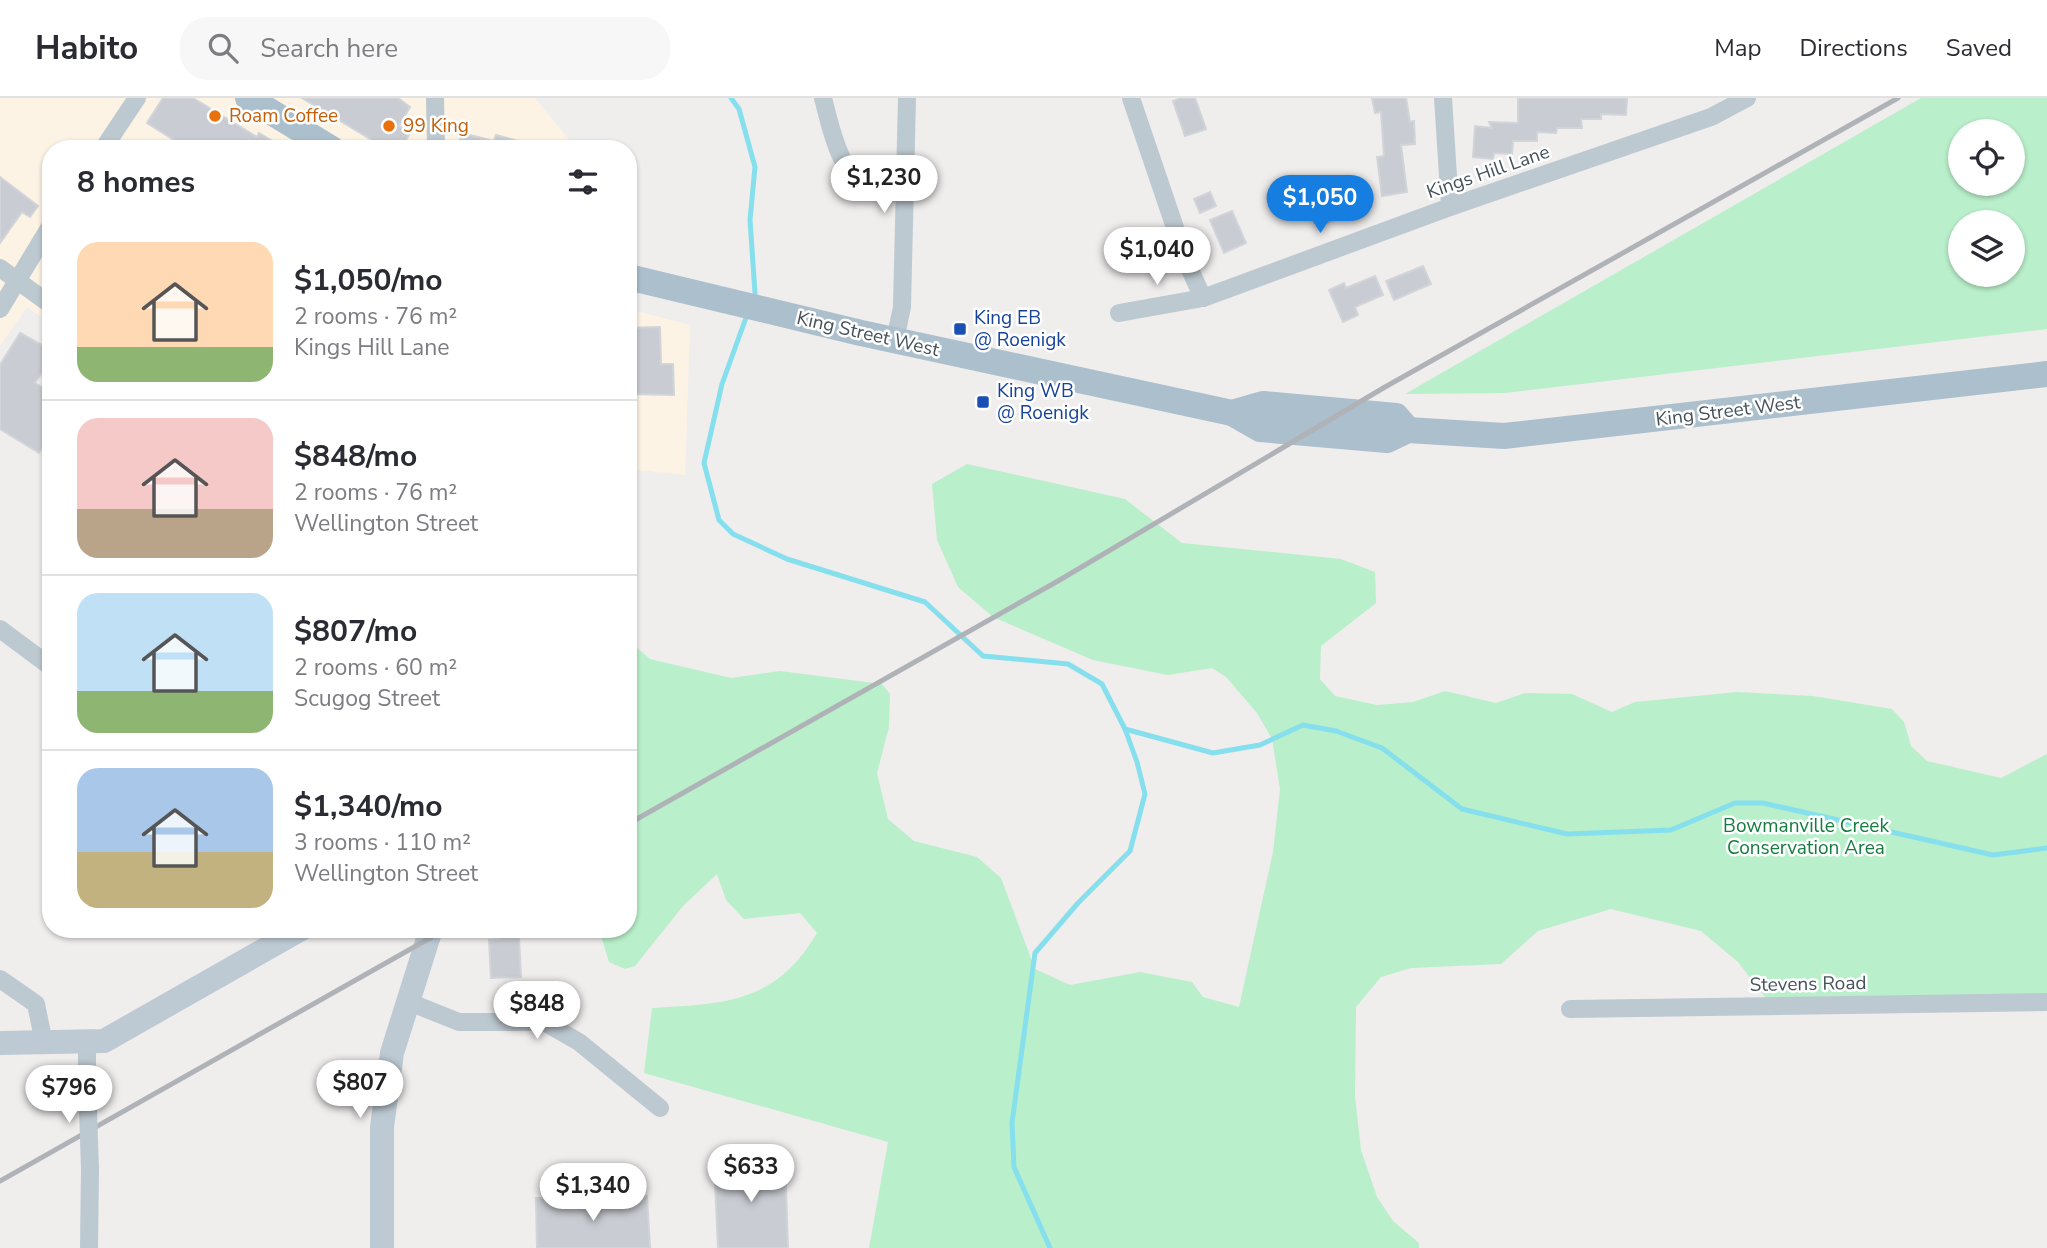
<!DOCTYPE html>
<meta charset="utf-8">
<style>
body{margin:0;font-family:"Nunito Sans",sans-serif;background:#f7f7f7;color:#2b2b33;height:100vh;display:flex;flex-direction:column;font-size:26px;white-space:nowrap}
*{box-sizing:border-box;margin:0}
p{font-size:23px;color:#7c7c81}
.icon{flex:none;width:38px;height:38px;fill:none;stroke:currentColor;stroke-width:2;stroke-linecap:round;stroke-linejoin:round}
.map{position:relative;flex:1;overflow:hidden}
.sheet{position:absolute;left:42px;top:42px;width:595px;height:798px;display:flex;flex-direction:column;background:#fff;border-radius:28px;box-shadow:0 2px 5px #0004}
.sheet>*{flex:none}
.tools{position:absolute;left:1948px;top:21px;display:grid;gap:14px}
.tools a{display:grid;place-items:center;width:77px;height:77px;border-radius:50%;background:#fff;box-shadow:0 2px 5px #0004;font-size:35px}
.price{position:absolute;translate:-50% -60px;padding:0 16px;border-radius:24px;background:#fff;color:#222;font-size:23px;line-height:46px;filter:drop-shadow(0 2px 4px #0008)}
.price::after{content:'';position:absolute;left:50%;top:42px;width:21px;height:16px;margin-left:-10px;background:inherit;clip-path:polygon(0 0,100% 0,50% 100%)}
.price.on{background:#167ee1;color:#fff}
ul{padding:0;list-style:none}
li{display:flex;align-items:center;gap:21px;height:175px;padding:0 35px}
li+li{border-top:2px solid #e1e1e2}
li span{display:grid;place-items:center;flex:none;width:196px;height:140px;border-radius:21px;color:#555}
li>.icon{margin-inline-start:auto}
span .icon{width:84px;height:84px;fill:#fffc;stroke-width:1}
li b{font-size:30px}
h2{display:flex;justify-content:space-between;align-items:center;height:84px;padding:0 35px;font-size:30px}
header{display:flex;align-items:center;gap:42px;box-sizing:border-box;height:98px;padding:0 35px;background:#fff;border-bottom:2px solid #e1e1e2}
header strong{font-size:33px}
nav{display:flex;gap:38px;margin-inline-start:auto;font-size:24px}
.search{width:490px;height:63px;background:#f7f7f7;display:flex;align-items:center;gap:18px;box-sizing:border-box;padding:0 24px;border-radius:28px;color:#7c7c81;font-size:26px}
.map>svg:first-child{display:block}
.commercial{fill:#fcf3e4}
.green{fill:#b9efca;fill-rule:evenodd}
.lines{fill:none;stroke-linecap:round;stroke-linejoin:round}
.stream{stroke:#85dfed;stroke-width:5}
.building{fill:#c9ccd2;stroke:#d1d4d9;stroke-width:2}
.street{stroke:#bdc9d0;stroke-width:18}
.secondary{stroke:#bdcad4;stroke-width:24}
.primary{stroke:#acbfcd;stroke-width:26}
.rail{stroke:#afb3b7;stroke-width:5}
.street-bridge{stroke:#bdc9d0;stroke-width:18}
.food-dot{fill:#e8710a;stroke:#fff;stroke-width:2.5}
.transit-dot{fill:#1a4fb4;stroke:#fff;stroke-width:2.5}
.labels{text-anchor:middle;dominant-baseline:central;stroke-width:5;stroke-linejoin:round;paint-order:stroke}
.food-label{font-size:19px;fill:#c56008;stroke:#fff;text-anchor:start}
.street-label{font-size:19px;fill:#45525a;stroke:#fff}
.transit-label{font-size:19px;fill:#164399;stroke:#fff;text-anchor:start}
.park-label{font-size:19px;fill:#157c40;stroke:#fff}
</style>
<header>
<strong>Habito</strong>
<div class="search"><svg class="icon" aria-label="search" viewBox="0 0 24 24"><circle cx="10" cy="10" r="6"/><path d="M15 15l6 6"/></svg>Search here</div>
<nav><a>Map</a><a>Directions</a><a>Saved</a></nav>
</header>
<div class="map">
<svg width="2047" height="1150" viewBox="0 0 2047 1150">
<rect width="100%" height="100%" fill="#f0eded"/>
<g class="commercial">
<polygon points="0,0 535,0 577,51 51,51 51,226 27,209 0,248"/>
<polygon points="628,211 690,227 685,377 628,371"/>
</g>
<g class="green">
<path d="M1921,0H2047V231L1505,295L1405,296ZM1960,33H2012V86H1960ZM1960,124H2012V177H1960Z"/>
<path d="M967,366L1125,401L1182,445L1341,461L1375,474L1376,505L1321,548L1320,581L1335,598L1377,607L1413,604L1445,593L1496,605L1525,595L1572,596L1612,614L1635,604L1737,594L1813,598L1892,611L1904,624L1911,648L1927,663L2001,680L2047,656V898L1771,907L1738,864L1701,833L1611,811L1538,833L1501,866L1411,870L1381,879L1356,909L1355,998L1361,1052L1377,1099L1393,1123L1419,1145V1150H869L888,1044L644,975L652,910C725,906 776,905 817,835L800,815L744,821L726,802L717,776L683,808L635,868L625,871L609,864L599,831H628V542L650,561L731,580L780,573L882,586L890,596L889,629L877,675L888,721L914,743L977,759L1001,780L1035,871L1070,887L1140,874L1192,884L1203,899L1239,909L1273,754L1280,691L1272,641L1257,615L1226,579L1212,570L1168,577L1093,562L993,519L958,489L937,442L932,386Z"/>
</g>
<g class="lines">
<g class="stream">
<polyline points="731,0 739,11 755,69 750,122 755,195 753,201"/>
<polyline points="747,217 722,286 704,365 719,422 733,436 787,461 925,504 983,558 1068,566 1102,586 1125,631 1137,664 1145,696 1130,753 1078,805 1035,855 1012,1025 1014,1069 1050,1150"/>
<polyline points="1125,631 1213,655 1260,647 1303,627 1336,633 1382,650 1462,711 1567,736 1671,732 1735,705 1763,705 1993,757 2047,750"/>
</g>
</g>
<g class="building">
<polygon points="163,0 193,0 257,39 259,35 285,51 173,51 177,44 147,25"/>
<polygon points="302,0 398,0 410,9 399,28 410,35 401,51 387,51"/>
<polygon points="1181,0 1195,0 1206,31 1185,38 1173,3"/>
<polygon points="1372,0 1406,0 1410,24 1414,23 1415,46 1401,47 1407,94 1382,98 1377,59 1384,58 1381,14 1375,15"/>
<polygon points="1518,0 1627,0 1626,17 1601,16 1601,21 1581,21 1582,30 1557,30 1556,35 1537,34 1537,43 1513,43 1512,56 1494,55 1493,61 1473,59 1475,28 1492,30 1489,24 1518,25"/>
<polygon points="462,35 494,43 496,37 533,47 532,51 457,51"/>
<polygon points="0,79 38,108 30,119 22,114 0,145"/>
<polygon points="1325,89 1339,119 1321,128 1307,97"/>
<polygon points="1210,94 1216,108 1200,115 1194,101"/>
<polygon points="1232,113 1246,145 1224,155 1210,122"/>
<polygon points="1423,168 1431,186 1394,202 1386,183"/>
<polygon points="1375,178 1383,197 1355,209 1358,217 1343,224 1329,192 1344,185 1346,190"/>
<polygon points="660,229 661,266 673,266 674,297 629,296 628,230"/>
<polygon points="20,235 51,252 51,261 35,285 51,295 51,336 39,355 0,331 0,267"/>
<polygon points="519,840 521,879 491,880 489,842"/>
<polygon points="785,1062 788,1150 718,1150 714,1063"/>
<polygon points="647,1098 650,1150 537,1150 536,1100"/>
</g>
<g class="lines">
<g class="street">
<polyline points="435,0 436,51"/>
<path d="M823,0C831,30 840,83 876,92C884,94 894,94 903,95"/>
<polyline points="1131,0 1187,165 1203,200"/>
<polyline points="1443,0 1450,109"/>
<polyline points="103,51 137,0"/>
<polyline points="0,170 51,207"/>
<polyline points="0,211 51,127"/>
<polyline points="1119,215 1203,200 1450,109 1711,19 1747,0"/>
<polyline points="895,242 902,209 907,0"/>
<polyline points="0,531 51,569"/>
<polyline points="0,881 36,906 44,945"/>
<polyline points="409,904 459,924 544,924 579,944 660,1010"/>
<polyline points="1570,911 2047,904"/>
<polyline points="87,944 87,982"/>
<polyline points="89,1150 90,1071"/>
</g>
<g class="secondary">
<polyline points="0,945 104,943 301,831"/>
<polyline points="382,1150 382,1029 392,955 431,831"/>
</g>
<g class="primary">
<polyline points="248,0 332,51"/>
<polyline points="628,179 861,235 1232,315 1260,331 1387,342 1408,332 1504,338 2047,276"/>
<polyline points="1232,315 1263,306 1396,318 1408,332"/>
</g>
<g class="rail">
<polyline points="628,726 1058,483 1385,289 1898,0"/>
<polyline points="0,1083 446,831"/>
</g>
<polyline class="street-bridge" points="87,982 90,1071"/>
</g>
<g class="food-dot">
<circle cx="215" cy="18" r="7"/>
<circle cx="389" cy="28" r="7"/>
</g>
<g class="transit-dot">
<rect x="953" y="224" width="14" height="14" rx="3.5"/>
<rect x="976" y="297" width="14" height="14" rx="3.5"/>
</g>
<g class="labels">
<g class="food-label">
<text x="229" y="18">Roam Coffee</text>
<text x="403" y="28">99 King</text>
</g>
<g class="street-label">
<text transform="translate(1488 74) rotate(-19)">Kings Hill Lane</text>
<text transform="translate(868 236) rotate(13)">King Street West</text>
<text transform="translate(1728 313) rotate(-7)">King Street West</text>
<text transform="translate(1808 886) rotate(-1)">Stevens Road</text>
</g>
<g class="transit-label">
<text x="974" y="220">King EB<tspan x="974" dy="22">@ Roenigk</tspan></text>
<text x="997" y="293">King WB<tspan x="997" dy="22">@ Roenigk</tspan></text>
</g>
<g class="park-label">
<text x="1806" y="728">Bowmanville Creek<tspan x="1806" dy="22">Conservation Area</tspan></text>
</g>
</g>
</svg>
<div class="tools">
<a><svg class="icon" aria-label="locate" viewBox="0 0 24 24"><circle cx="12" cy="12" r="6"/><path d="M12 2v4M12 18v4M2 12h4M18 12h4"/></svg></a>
<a><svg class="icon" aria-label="layers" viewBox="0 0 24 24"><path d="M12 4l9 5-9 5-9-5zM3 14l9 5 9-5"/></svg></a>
</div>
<b class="price" style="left:884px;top:117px">$1,230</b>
<b class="price on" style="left:1320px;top:137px">$1,050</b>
<b class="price" style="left:1157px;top:189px">$1,040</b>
<b class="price" style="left:537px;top:943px">$848</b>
<b class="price" style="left:360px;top:1022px">$807</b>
<b class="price" style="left:69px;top:1027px">$796</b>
<b class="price" style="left:751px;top:1106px">$633</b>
<b class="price" style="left:593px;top:1125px">$1,340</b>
<section class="sheet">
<h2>8 homes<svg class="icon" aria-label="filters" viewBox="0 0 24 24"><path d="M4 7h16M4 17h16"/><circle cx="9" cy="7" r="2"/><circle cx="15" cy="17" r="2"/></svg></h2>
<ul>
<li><span style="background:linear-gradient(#ffd9b3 75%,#8fb573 0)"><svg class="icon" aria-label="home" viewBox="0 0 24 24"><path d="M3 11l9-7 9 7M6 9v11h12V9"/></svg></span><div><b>$1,050/mo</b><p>2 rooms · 76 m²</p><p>Kings Hill Lane</p></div></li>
<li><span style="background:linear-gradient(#f6c9c9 65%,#b9a48a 0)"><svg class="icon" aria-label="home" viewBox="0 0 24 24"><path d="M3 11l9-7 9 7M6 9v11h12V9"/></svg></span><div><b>$848/mo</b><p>2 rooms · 76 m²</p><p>Wellington Street</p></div></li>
<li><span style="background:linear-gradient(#bfe0f5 70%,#8fb573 0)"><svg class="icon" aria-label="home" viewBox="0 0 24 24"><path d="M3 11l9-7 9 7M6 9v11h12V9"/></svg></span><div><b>$807/mo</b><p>2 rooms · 60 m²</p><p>Scugog Street</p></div></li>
<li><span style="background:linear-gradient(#a9c7e8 60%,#c2b280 0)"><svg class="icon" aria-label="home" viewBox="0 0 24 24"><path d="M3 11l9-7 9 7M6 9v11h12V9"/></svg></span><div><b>$1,340/mo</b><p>3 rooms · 110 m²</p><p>Wellington Street</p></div></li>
</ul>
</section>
</div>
